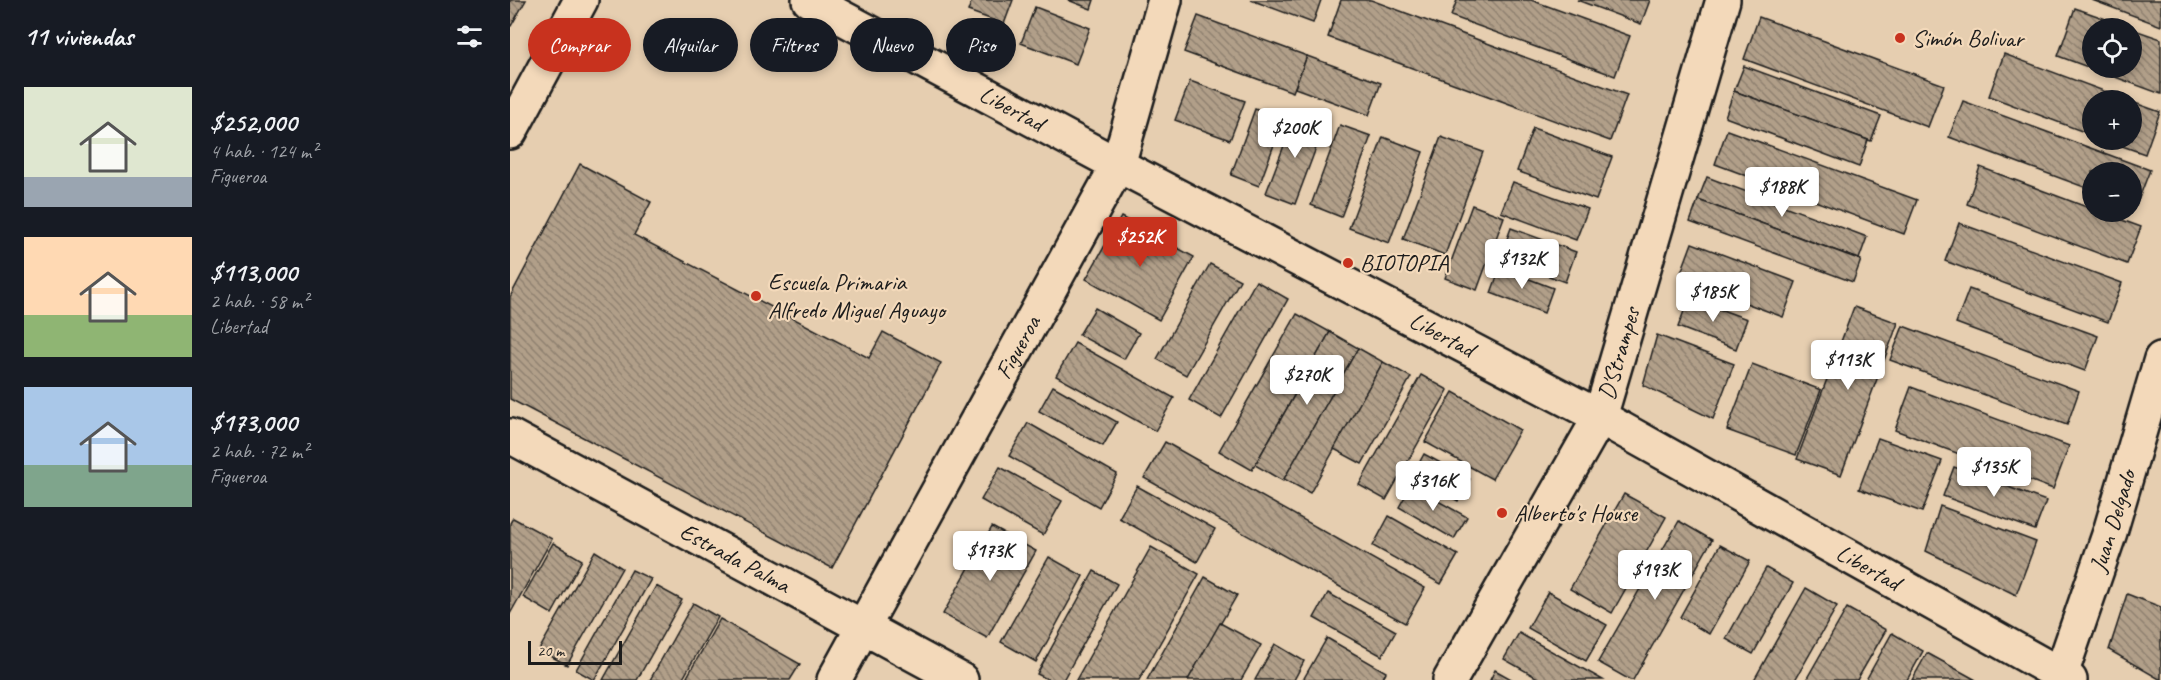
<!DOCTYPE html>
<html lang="es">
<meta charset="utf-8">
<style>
body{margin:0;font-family:Caveat,sans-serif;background:#20242c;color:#f1f3f6;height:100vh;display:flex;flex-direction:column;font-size:22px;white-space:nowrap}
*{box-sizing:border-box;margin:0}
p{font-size:20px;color:#9ea1a6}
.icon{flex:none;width:33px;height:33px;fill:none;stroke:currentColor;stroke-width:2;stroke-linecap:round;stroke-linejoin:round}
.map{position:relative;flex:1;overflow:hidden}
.drawer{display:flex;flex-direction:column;background:#171b24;width:510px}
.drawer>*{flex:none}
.banner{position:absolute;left:18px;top:18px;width:570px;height:54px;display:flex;gap:12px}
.tools{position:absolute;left:1572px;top:18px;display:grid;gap:12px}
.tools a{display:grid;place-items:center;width:60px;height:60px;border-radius:50%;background:#171b24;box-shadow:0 3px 9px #0003;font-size:30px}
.scale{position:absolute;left:18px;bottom:15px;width:94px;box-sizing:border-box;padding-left:6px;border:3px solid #1c1c1c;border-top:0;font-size:16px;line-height:21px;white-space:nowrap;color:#1c1c1c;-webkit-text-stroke:4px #f3d9ba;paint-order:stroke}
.price{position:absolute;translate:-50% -51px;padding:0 14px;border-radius:6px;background:#fff;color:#222;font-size:20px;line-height:39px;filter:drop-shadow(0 2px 3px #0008)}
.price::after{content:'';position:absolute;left:50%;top:36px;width:18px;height:14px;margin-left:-9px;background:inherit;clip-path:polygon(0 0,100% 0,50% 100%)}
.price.active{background:#c8321e;color:#fff}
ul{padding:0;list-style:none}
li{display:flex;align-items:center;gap:18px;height:150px;padding:0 24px}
li span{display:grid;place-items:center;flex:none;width:168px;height:120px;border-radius:0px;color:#555}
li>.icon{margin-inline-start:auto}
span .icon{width:72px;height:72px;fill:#fffc;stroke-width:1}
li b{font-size:26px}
h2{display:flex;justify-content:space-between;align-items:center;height:72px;padding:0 24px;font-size:26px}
.pill{padding:0 21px;border-radius:27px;background:#171b24;box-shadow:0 3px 9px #0003;font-size:21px;line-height:54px}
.pill.active{background:#c8321e;color:#fff}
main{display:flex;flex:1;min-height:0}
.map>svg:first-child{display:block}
.building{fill:url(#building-back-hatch);stroke:#1c1c1c;stroke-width:1.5}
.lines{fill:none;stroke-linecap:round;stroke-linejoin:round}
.minor-casing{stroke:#1c1c1c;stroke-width:38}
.minor{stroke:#f3d9ba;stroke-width:33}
.poi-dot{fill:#c8321e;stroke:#f3d9ba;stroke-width:2}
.labels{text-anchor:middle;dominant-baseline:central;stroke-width:4.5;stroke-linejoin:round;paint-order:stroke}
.poi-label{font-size:24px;fill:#1c1c1c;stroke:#f3d9ba;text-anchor:start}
.street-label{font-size:24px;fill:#1c1c1c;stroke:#f3d9ba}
</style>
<main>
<section class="drawer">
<h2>11 viviendas<svg class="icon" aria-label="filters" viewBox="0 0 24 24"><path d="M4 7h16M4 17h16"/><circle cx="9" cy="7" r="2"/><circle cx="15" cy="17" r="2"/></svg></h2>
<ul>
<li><span style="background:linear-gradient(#dfe7d0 75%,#9aa5b1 0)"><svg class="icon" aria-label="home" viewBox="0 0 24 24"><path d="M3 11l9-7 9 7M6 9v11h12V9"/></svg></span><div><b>$252,000</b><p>4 hab. · 124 m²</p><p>Figueroa</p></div></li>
<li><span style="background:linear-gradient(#ffd9b3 65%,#8fb573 0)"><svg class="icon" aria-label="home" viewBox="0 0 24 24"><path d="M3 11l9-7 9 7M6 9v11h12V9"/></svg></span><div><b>$113,000</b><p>2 hab. · 58 m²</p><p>Libertad</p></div></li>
<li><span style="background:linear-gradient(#a9c7e8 65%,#7fa58c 0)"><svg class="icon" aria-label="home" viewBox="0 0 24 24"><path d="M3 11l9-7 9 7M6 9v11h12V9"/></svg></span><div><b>$173,000</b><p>2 hab. · 72 m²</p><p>Figueroa</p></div></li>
</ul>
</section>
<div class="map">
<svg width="1651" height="680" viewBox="0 0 1651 680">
<defs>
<pattern id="building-back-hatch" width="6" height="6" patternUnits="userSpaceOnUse" patternTransform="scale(1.5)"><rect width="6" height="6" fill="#b19f89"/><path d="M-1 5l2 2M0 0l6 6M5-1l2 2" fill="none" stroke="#8f816f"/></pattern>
</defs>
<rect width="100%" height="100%" fill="#e6ceb0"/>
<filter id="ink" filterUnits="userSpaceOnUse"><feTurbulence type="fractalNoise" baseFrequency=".0167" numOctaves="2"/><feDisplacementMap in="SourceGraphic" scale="12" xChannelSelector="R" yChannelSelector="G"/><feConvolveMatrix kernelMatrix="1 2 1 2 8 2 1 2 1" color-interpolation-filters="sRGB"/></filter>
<g filter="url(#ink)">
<g class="building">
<polygon points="0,0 16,0 1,26 0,26"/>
<polygon points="462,0 503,0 494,24 458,11"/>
<polygon points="558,0 584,0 581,9"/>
<polygon points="741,0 811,0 803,23"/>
<polygon points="831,0 861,0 1117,95 1100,141 818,37"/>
<polygon points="947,0 1021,0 1120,36 1105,76 941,16"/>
<polygon points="1067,0 1140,0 1131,24"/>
<polygon points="1582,0 1651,0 1651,26"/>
<polygon points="525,7 580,28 566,64 511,43"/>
<polygon points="1565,8 1621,28 1582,28 1582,68 1622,68 1622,29 1651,39 1651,94 1548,56"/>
<polygon points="688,16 797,56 783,92 674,52"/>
<polygon points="1249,17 1434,85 1418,127 1234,59"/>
<polygon points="1494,54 1618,100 1582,100 1582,135 1479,96"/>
<polygon points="797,56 871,83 859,115 785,88"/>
<polygon points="1234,66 1371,116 1361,141 1224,91"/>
<polygon points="680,81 735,101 720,140 665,120"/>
<polygon points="1224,91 1358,140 1349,167 1215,117"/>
<polygon points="1453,101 1640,170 1626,206 1622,204 1622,172 1582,172 1582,190 1439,137"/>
<polygon points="1622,102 1650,112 1635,154 1595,140 1622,140"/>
<polygon points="745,109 773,120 749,186 721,175"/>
<polygon points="786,114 815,124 785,204 756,193"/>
<polygon points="830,125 861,136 831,217 801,205"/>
<polygon points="1023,128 1102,157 1086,200 1007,171"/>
<polygon points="1217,130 1407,200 1394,234 1205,164"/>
<polygon points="873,137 913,152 879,243 839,228"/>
<polygon points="931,137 973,152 935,255 893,239"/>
<polygon points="70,164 141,202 124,235 359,358 373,332 431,363 322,568 0,399 0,297"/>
<polygon points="1470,167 1582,209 1582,212 1590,212 1631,227 1617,264 1457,204"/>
<polygon points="1197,177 1357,237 1349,259 1188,200"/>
<polygon points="1003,182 1078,209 1066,240 991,212"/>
<polygon points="1188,200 1351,260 1343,282 1180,222"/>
<polygon points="962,205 994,217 967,290 935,278"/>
<polygon points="611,217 684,257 649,320 576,279"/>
<polygon points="1449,223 1612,283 1598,322 1435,261"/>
<polygon points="1001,228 1066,252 1055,282 990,258"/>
<polygon points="1182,243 1286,282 1273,317 1169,278"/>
<polygon points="700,264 730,280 676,375 647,359"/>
<polygon points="990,268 1043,288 1034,313 981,293"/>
<polygon points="746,281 778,299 711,418 679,400"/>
<polygon points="1459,289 1588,336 1575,371 1446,323"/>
<polygon points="1179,298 1237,319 1226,349 1168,327"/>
<polygon points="1344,307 1388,323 1331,475 1287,459"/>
<polygon points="585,308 629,333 614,359 569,335"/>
<polygon points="787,314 820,332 742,470 709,451"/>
<polygon points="1393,326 1569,391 1557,425 1380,360"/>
<polygon points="820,332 848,348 773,481 745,465"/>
<polygon points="1147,335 1224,364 1203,419 1133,385"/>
<polygon points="565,343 664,398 645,431 546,376"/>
<polygon points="848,348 873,362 800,493 774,479"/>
<polygon points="873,362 901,377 852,464 824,449"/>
<polygon points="1242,364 1311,390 1286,455 1217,430"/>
<polygon points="911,375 938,390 876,500 849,485"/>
<polygon points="543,386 607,422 593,446 529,411"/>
<polygon points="1401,387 1559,446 1543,489 1385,430"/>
<polygon points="943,392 1010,430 982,479 915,442"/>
<polygon points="518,423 607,474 589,507 499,456"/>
<polygon points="1368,438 1432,461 1412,512 1349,489"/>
<polygon points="655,442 915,588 895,623 634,478"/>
<polygon points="914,454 960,479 948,501 902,476"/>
<polygon points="490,467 552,501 533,535 471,500"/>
<polygon points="1444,467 1536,501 1525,530 1433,496"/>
<polygon points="627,486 705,529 687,562 609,518"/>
<polygon points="901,486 957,517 944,539 889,507"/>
<polygon points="1114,494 1156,517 1102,613 1060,589"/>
<polygon points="1430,506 1526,542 1506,595 1416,551"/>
<polygon points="879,516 948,555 931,584 863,546"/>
<polygon points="3,518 42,539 0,614 0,523"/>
<polygon points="1169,521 1202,540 1123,680 1120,680 1088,662"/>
<polygon points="482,527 526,551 477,638 433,614"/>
<polygon points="43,543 72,560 42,614 13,597"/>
<polygon points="1210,545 1240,561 1199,634 1170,617"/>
<polygon points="641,547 689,574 629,680 566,680"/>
<polygon points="85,551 112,568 57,665 29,650"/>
<polygon points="539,557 573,576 526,662 491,642"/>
<polygon points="1256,568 1283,583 1243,654 1216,639"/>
<polygon points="122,570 141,579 84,680 66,670"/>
<polygon points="584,571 607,584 553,680 539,680 527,674"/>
<polygon points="695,577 727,595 678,680 637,680"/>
<polygon points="146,586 172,600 127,680 93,680"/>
<polygon points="1296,588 1327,606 1285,680 1244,680"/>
<polygon points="1038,592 1097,625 1076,661 1018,628"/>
<polygon points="818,593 886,631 872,656 804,618"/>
<polygon points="1617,594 1651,607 1651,680 1599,650"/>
<polygon points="183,603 208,617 172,680 140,680"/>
<polygon points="1337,608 1376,630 1347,680 1296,680"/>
<polygon points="210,619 290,664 280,680 182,680 177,677"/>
<polygon points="710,623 751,645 731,680 678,680"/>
<polygon points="1009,633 1093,680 1031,680 994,659"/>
<polygon points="1382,633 1413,651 1397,680 1356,680"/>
<polygon points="817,638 876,672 872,680 793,680"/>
<polygon points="765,644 794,661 784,680 745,680"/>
<polygon points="1417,653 1466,680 1402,680"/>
<polygon points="985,670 1003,680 980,680"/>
</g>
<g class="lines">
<g class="minor-casing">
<g id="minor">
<path id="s1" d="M299,0L608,165L1090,417L1560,680"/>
<polyline points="0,132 71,0"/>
<path id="s2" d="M0,436L451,680"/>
<path id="s3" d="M324,680L608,165L655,0"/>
<path id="s4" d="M940,680L1090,417L1213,0"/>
<path id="s5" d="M1549,680L1600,532L1651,359"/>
</g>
</g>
<use href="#minor" class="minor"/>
</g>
</g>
<g class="poi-dot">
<circle cx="1390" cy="38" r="6"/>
<circle cx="838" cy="263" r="6"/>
<circle cx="246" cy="296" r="6"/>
<circle cx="992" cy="513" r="6"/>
</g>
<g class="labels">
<g class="poi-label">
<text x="1402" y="38">Simón Bolivar</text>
<text x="850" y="263">BIOTOPIA</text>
<text x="258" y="282">Escuela Primaria<tspan x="258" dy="28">Alfredo Miguel Aguayo</tspan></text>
<text x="1004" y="513">Alberto's House</text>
</g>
<g class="street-label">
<text stroke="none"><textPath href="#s1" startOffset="230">Libertad</textPath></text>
<text stroke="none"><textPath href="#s1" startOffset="716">Libertad</textPath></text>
<text stroke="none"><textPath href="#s3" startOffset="380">Figueroa</textPath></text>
<text stroke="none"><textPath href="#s4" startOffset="369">D'Strampes</textPath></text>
<text stroke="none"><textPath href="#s5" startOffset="168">Juan Delgado</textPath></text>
<text stroke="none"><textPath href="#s2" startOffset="256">Estrada Palma</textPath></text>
<text stroke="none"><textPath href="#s1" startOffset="1202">Libertad</textPath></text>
</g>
</g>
</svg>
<div class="tools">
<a><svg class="icon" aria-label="locate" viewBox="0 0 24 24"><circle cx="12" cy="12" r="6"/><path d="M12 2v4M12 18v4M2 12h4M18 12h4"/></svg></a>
<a>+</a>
<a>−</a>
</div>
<div class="scale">20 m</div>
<b class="price" style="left:785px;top:159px">$200K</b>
<b class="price" style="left:1272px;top:218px">$188K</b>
<b class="price active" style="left:630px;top:268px">$252K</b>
<b class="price" style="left:1012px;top:290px">$132K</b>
<b class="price" style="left:1203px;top:323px">$185K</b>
<b class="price" style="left:1338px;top:391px">$113K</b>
<b class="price" style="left:797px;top:406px">$270K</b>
<b class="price" style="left:1484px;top:498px">$135K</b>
<b class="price" style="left:923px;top:512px">$316K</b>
<b class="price" style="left:480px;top:582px">$173K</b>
<b class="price" style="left:1145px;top:601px">$193K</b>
<div class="banner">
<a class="pill active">Comprar</a>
<a class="pill">Alquilar</a>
<a class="pill">Filtros</a>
<a class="pill">Nuevo</a>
<a class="pill">Piso</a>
</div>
</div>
</main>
